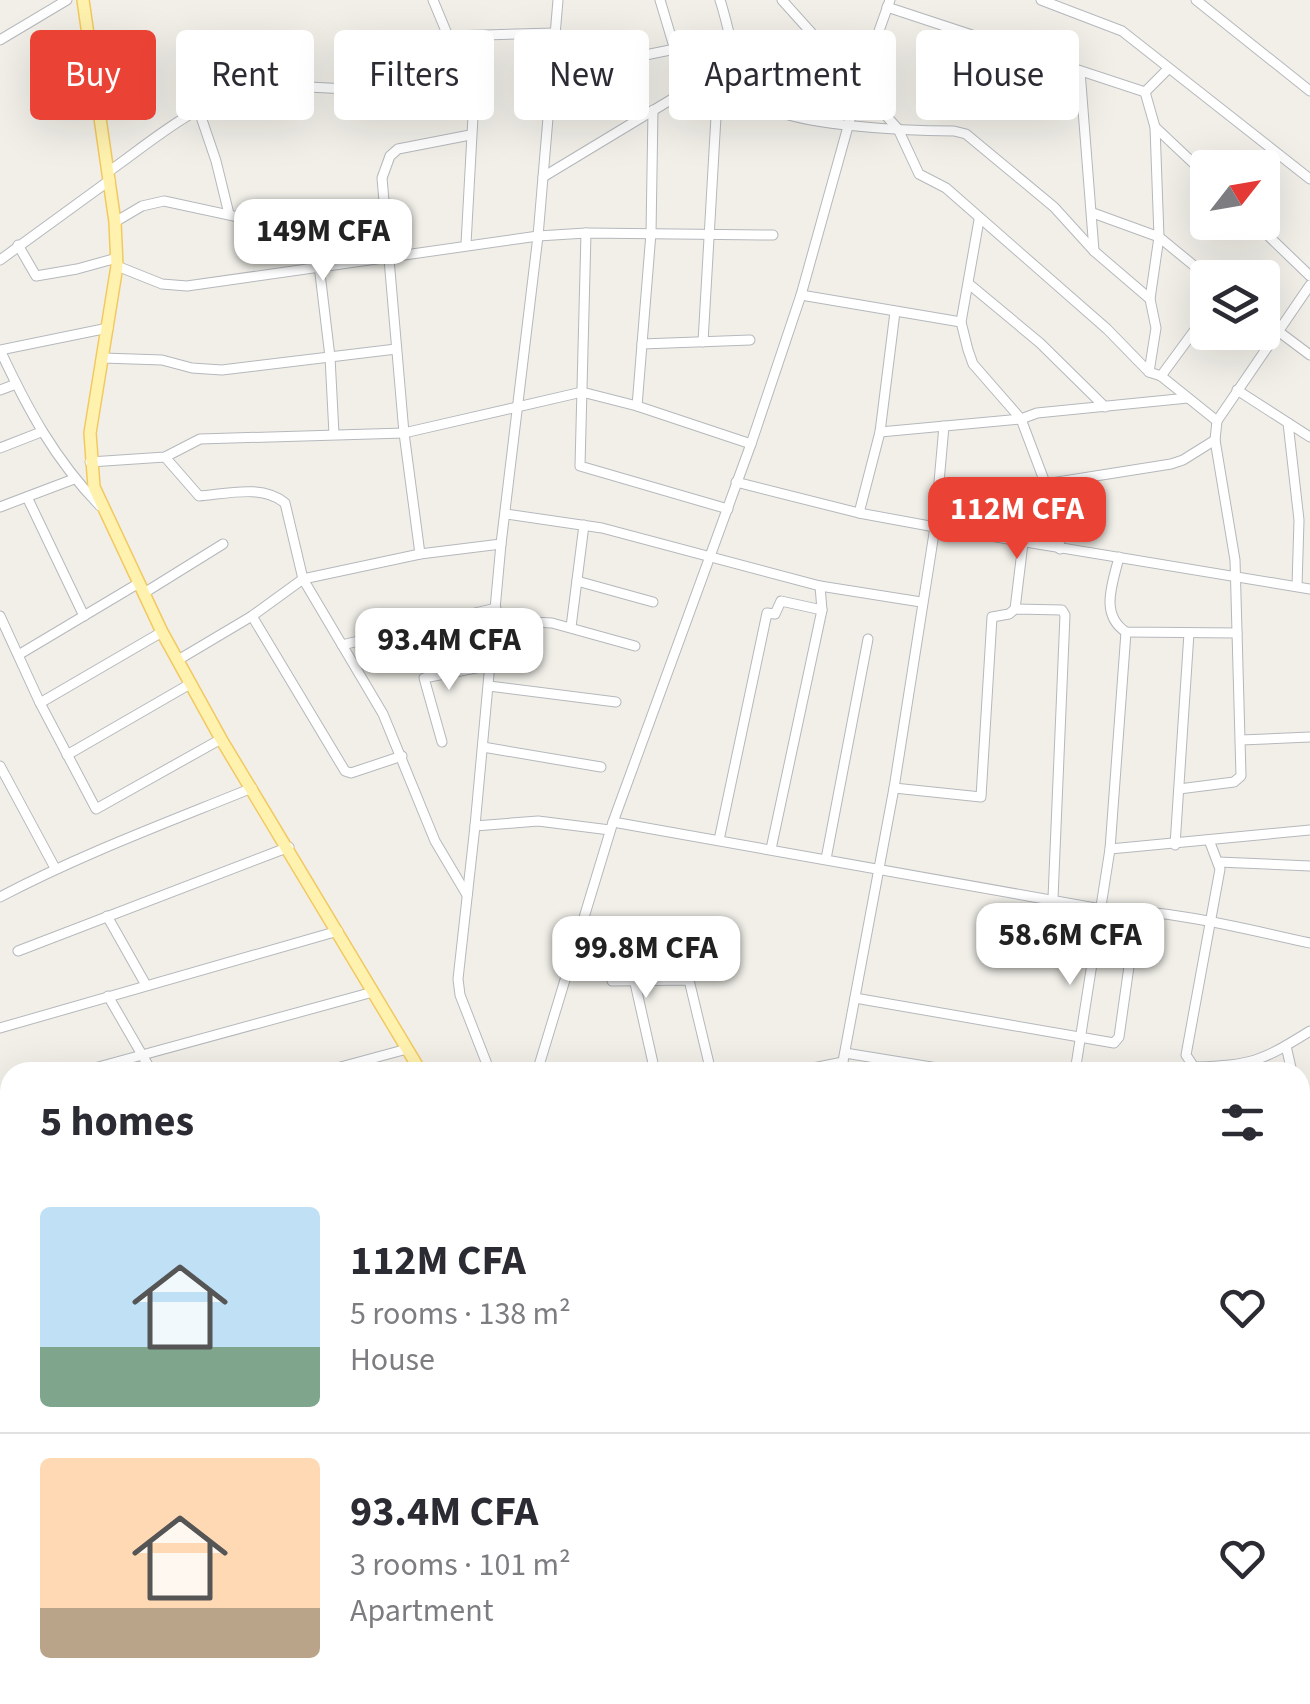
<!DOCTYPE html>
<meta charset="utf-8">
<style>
body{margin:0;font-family:"Source Sans 3",sans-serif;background:#f2f2f3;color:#2b2b33;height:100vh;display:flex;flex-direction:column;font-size:38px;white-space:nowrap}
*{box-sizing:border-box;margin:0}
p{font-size:32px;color:#7c7c81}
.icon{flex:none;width:55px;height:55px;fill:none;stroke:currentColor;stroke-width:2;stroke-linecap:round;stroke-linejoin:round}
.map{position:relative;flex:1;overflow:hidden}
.side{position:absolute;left:0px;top:1062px;width:1310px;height:642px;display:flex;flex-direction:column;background:#fff;border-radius:30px 30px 0 0;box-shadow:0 10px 40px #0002}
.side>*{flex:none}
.hud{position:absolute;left:30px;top:30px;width:1250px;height:90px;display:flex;gap:20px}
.needle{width:65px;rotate:59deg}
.controls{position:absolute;left:1190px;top:150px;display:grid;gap:20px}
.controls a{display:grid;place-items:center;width:90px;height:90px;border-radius:10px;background:#fff;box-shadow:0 10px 40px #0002;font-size:50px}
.price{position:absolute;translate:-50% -85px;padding:0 22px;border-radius:20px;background:#fff;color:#222;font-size:32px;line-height:65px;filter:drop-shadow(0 2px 5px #0008)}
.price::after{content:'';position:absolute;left:50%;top:60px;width:30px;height:22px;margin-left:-15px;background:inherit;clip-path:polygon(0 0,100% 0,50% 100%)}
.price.selected{background:#ea4335;color:#fff}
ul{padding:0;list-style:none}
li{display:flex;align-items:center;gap:30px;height:250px;padding:0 40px}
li+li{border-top:2px solid #e1e1e2}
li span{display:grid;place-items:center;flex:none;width:280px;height:200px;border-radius:10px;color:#555}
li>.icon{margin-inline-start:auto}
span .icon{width:120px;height:120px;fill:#fffc;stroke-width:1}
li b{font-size:42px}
h2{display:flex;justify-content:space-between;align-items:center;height:120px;padding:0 40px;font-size:42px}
.pill{padding:0 35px;border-radius:10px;background:#fff;box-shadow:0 10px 40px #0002;font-size:35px;line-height:90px}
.pill.selected{background:#ea4335;color:#fff}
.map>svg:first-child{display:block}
.green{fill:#c5e8c5}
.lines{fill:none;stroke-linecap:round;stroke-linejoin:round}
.minor-casing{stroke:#b5b8bc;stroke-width:11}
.major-casing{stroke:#f2c960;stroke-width:14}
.minor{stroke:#fff;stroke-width:9}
.major{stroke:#fff2af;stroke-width:11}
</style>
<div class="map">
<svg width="1310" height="1704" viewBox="0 0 1310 1704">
<rect width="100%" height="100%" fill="#f1efe8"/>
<polygon class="green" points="0,1157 10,1178 10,1695 260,1695 269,1699 281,1695 277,1704 0,1704"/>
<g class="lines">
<g class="minor-casing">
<g id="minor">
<polyline points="433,0 448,36 472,71 475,80 466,244"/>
<polyline points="660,0 687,90"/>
<path d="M720,0C731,33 734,73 758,100C782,127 917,131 954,131L966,134L1054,207L1094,251L1150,299"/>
<polyline points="782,0 898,129 919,174 946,188 1107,329 1149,372 1161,376 1217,421"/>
<polyline points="1041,0 1122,31 1310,179"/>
<polyline points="1196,0 1310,91"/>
<polyline points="887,7 1145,92"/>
<polyline points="448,36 554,33"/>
<polyline points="0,40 67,0"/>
<polyline points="552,52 621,60 675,49"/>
<polyline points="1080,71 1094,251"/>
<polyline points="1145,92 1155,127 1159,237 1150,299 1156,328 1149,372"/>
<polyline points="1145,92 1167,70"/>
<polyline points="198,108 216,161 229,214"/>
<polyline points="1155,127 1208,177"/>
<path d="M108,172C152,141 194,103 248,90C293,79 343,96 387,85C411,78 434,59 454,46"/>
<polyline points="543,177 687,90 718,82 768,69 859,94"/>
<polyline points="1093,213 1159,237 1209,278"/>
<polyline points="979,220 961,322 968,350 973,364 1021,419 1056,512 1060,549"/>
<polyline points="115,222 142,206 164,201 257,221 287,216 340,220 350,261"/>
<polyline points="1254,222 1310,276"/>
<polyline points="586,233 580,466 728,509"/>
<polyline points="18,245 36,276 77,269 117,258"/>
<polyline points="0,260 110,180"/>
<polyline points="319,265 330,357 334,434"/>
<polyline points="117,266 162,284 187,286 538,236 586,233 773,235"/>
<polyline points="969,284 1040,343 1105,407"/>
<polyline points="801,295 961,322"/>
<polyline points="1262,319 1310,355"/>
<polyline points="703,342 718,82"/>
<polyline points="642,344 750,340"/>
<polyline points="103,358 162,360 192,368 222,370 396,349"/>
<polyline points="1161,376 1208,312"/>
<polyline points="0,390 16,384"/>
<polyline points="1237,390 1310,437"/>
<polyline points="637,406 651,233 653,110"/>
<polyline points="1288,423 1299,520 1297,586"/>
<polyline points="880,432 1021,419 1037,413 1188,398"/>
<polyline points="0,448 41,432"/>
<path d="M165,457L199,496C226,494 262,484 285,503L303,579L383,714L435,841L467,895"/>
<polyline points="90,462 165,457 200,439 404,433 582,392 637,406 751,444"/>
<polyline points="736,482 859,513 935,527 1310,589"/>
<polyline points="1045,484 1171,464 1183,460 1215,440"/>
<polyline points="27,497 84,616"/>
<path d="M100,506C55,460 27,408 0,350L108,328"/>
<polyline points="0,507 74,479"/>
<polyline points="859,513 880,432 895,312"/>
<polyline points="506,514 602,528 820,586 921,602"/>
<polyline points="420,554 404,433 382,178 390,156 398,149 470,135"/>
<path d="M1119,557C1113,583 1099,614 1126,632L1237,633"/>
<polyline points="577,581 653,602"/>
<polyline points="144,593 223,544"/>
<polyline points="1015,609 1023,543"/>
<polyline points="0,616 40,703 96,809 221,739"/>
<polyline points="252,616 345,771 351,773 402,756"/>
<polyline points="495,620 552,623 635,646"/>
<polyline points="571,627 584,525"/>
<polyline points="342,645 496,608"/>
<polyline points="20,654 139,583"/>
<polyline points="178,660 252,616 303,579 420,554 501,544"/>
<polyline points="489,686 616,702"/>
<polyline points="40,703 162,632"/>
<polyline points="1241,740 1310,737"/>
<polyline points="442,742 424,678 491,665"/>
<polyline points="483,747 601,767"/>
<polyline points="67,755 190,684"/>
<polyline points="0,766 55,868"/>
<polyline points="894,788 981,797 992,617 1009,614 1015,609 1062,610 1065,615 1053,898"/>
<polyline points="1179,789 1234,782 1241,776 1235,560 1215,440 1217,421 1310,285"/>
<path d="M613,822L1101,909C1172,910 1241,928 1310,943"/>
<polyline points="475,826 538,821 610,830"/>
<polyline points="719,840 767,613 775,614 781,601 822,610"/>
<path d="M1209,840L1220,869L1186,1055L1194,1067C1253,1065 1260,1062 1310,1031"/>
<polyline points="1175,845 1189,633"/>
<polyline points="771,849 822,610 820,586"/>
<polyline points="1110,849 1310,830"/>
<polyline points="826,859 868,639"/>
<polyline points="1218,862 1310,866"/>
<path d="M0,897C82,854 166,823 252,788"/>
<polyline points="107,916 146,985"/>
<polyline points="18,951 289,847"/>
<polyline points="612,981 689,980 711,1072"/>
<polyline points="635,983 655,1072"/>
<polyline points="108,996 152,1072"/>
<polyline points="855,998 1114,1043 1119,1037 1137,910"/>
<polyline points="0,1028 338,931"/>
<polyline points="1286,1046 1292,1072"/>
<polyline points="845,1053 962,1072"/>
<polyline points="80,1072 373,992"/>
<polyline points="322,1072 407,1049"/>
<polyline points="490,1072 460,995 458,979 475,826 501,544 538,236 558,0"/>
<polyline points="537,1072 613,822 751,444 801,295 859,87 890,0"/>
<polyline points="793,1072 843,1062"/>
<polyline points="841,1072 894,788 935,527 944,426"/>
<polyline points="1075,1072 1110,849 1126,632"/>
<polyline points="3,1098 10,1096"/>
<polyline points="1300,1109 1309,1182 1300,1427"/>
<polyline points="1300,1503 1310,1504"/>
<polyline points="1300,1656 1310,1658"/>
<polyline points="948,1695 957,1704"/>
<polyline points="1011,1695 1014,1704"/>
<polyline points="368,1704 370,1695"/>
<polyline points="440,1704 465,1695"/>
<polyline points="637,1704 661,1695"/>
<polyline points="725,1704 726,1695"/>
<polyline points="795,1704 797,1695"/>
<polyline points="938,1704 940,1695"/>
<polyline points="981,1704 997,1695"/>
<polyline points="1080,1704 1108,1700 1200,1697"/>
</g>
</g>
<g class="major-casing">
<g id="major">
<polyline points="83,0 115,222 117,266 90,433 94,487 162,632 221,739 421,1072"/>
<polyline points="769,1695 776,1704"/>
</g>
</g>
<use href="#minor" class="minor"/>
<use href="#major" class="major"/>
</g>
</svg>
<div class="controls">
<a><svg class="needle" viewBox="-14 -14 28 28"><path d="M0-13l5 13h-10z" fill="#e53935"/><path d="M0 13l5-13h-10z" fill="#7c7c81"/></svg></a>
<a><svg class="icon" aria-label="layers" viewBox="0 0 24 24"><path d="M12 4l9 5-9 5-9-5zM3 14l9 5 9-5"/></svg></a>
</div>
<b class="price" style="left:323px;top:284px">149M CFA</b>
<b class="price selected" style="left:1017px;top:562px">112M CFA</b>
<b class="price" style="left:449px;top:693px">93.4M CFA</b>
<b class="price" style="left:1070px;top:988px">58.6M CFA</b>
<b class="price" style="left:646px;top:1001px">99.8M CFA</b>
<div class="hud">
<a class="pill selected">Buy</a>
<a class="pill">Rent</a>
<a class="pill">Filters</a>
<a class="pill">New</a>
<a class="pill">Apartment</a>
<a class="pill">House</a>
</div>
<section class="side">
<h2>5 homes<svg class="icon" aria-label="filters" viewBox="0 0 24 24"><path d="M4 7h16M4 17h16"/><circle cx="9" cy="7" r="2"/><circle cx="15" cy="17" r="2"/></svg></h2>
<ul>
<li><span style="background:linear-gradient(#bfe0f5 70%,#7fa58c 0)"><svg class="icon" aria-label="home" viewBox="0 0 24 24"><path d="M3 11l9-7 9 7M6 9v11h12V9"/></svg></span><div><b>112M CFA</b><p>5 rooms · 138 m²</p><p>House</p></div><svg class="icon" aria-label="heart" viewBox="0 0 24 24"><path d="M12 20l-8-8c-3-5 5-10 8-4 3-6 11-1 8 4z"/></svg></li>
<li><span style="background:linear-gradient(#ffd9b3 75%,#b9a48a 0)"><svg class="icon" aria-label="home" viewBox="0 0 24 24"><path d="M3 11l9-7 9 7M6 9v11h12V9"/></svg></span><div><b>93.4M CFA</b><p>3 rooms · 101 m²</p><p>Apartment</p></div><svg class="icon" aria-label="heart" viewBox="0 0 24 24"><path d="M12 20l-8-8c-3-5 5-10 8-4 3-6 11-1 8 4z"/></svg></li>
</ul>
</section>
</div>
